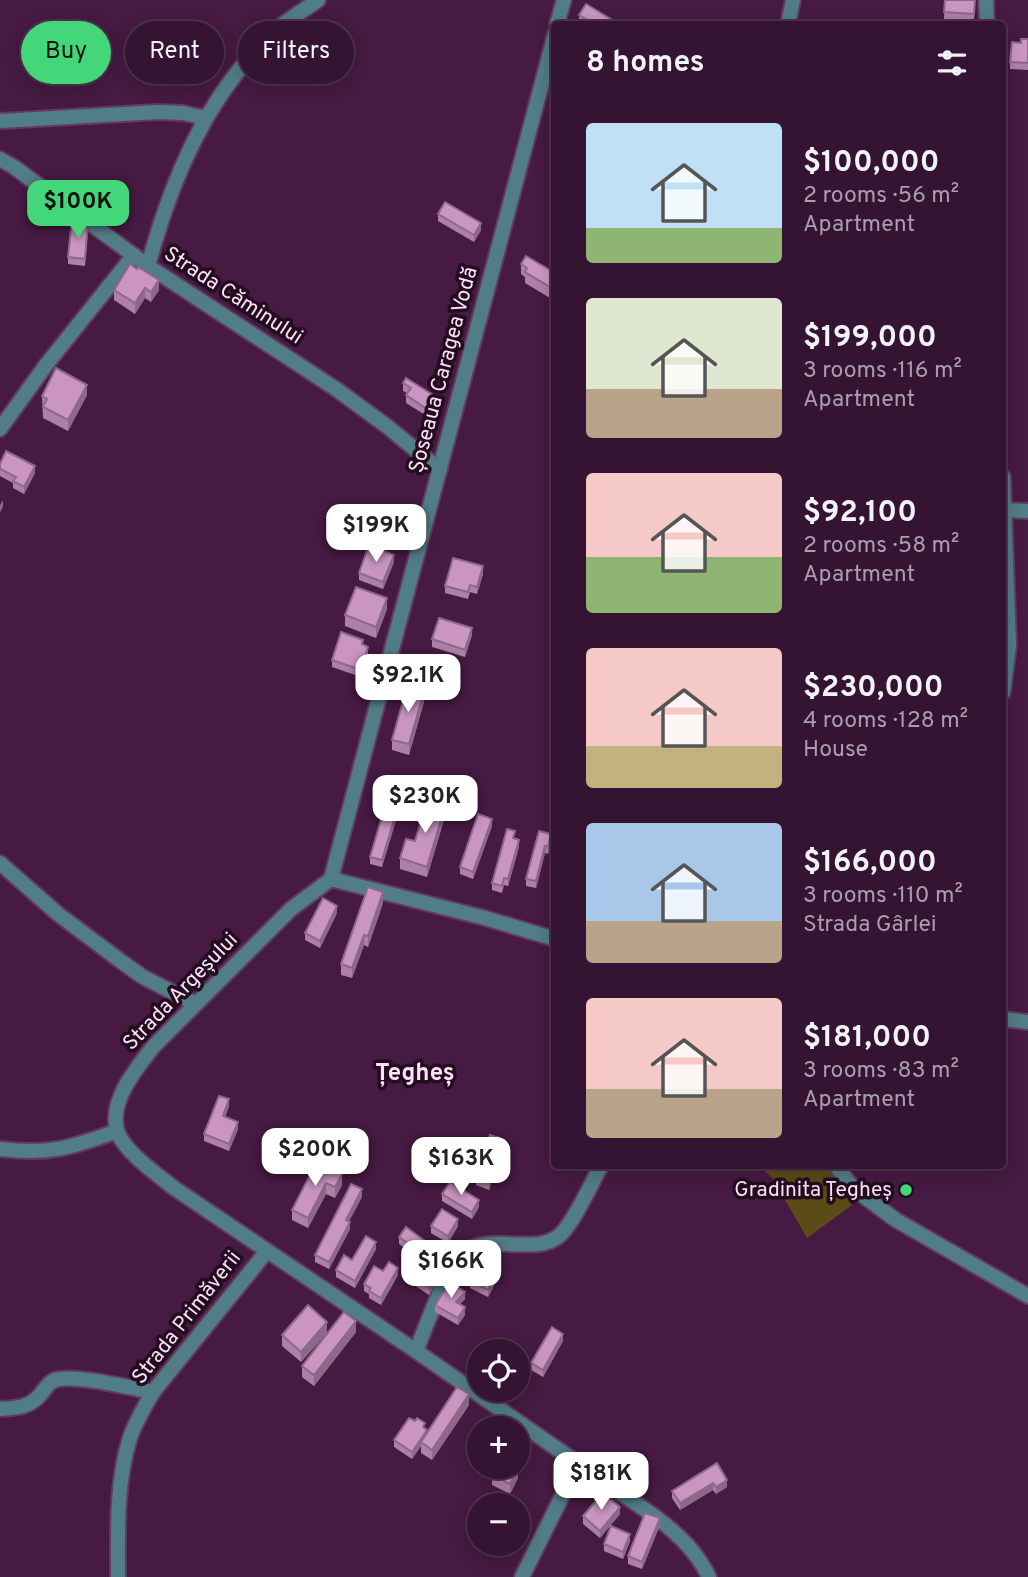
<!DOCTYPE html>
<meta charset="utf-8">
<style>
body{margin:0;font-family:Overpass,sans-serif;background:#3c1d3a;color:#f1f3f6;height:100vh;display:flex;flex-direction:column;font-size:26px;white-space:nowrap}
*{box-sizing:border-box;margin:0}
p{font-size:23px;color:#a99eac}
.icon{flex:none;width:38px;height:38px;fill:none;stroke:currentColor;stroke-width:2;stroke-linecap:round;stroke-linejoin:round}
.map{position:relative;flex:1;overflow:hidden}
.sheet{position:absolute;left:551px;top:21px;width:455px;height:1148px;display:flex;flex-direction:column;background:#341432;border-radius:7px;box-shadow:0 4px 18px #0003,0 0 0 2px #4e334d}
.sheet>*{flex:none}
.hud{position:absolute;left:21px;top:21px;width:425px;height:63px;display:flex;gap:14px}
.tools{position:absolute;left:467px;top:1339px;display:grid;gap:14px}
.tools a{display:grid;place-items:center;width:63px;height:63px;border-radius:50%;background:#341432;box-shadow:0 4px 18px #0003,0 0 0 2px #4e334d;font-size:35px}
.price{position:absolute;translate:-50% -60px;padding:0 16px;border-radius:14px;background:#fff;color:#222;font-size:23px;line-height:46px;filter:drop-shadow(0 2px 4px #0008)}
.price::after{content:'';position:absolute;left:50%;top:42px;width:21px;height:16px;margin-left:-10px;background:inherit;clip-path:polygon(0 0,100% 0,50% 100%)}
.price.current{background:#44d77a;color:#111}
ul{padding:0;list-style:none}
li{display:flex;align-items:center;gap:21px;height:175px;padding:0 35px}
li span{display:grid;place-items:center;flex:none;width:196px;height:140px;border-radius:7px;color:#555}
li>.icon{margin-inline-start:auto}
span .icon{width:84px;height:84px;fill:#fffc;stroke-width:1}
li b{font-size:30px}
h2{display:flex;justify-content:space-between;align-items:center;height:84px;padding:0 35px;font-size:30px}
.chip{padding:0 24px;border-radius:32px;background:#341432;box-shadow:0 4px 18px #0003,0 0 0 2px #4e334d;font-size:24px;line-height:63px}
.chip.current{background:#44d77a;color:#111}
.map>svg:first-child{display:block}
.green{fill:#5b4b16}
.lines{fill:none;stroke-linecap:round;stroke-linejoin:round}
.minor-casing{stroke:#633a5f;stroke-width:18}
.minor{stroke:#517d86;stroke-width:14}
.wall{fill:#ae80a7}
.shaded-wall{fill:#8d6888}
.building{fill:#ca95c2;stroke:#8d6888;stroke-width:2}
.poi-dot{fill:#44d77a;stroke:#220e1f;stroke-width:2.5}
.labels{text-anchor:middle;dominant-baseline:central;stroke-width:7;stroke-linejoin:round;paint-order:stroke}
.street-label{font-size:21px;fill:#fee1f9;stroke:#220e1f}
.poi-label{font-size:21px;fill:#fee1f9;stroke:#220e1f;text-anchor:end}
.quarter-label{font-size:24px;font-weight:bold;fill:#fee1f9;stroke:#220e1f}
</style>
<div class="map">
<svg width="1028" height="1577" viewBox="0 0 1028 1577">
<rect width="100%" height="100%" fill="#461a42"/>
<polygon class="green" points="760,1166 827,1166 852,1205 807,1238 773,1179"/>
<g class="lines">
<g class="minor-casing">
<g id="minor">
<polyline points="986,0 987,24"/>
<polyline points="557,24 564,0"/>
<polyline points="788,24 793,0"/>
<polyline points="0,121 158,112 183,113 206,118"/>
<polyline points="0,159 14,167 148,266 336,389 388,427 440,470"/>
<path d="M148,266C172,178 207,94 275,31C288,19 303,11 318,0"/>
<polyline points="0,429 46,365 134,255"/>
<polyline points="1003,477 1009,645 1003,692"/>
<polyline points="1004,510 1028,511"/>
<polyline points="0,863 58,914 122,962 143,977 196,1004"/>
<path d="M331,879L291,909L153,1047C137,1068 109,1100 117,1130C122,1150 158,1175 174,1188L416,1351L657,1518C679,1535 697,1552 709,1577"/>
<polyline points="331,879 555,34"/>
<polyline points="331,879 485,918 555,939"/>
<polyline points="1003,1019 1028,1022"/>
<path d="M0,1149C49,1155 71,1148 117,1131"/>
<polyline points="836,1166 854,1189 896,1220 1028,1296"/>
<path d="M416,1351C425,1329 447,1268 462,1254C487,1231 536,1257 560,1235C574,1222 591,1184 601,1166"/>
<path d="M0,1409C15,1408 29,1408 40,1395C45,1390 47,1383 55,1380C75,1374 131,1388 153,1392"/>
<path d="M118,1577C118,1532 116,1485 129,1441C134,1424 144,1408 153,1392L267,1251"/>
<polyline points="522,1577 578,1464"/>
</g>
</g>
<use href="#minor" class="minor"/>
</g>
<g class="wall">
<polygon points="945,0 975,0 974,21 944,19"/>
<polygon points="579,15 619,24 579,24"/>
<polygon points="1028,39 1028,70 1010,69 1010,62 1021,43"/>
<polygon points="438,214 481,230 474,242 438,221"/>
<polygon points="88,229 85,266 68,264 68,257"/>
<polygon points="130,264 159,290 151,302 145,298 135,314 114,300 114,290"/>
<polygon points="521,264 555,273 555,301 525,283 525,277 521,274"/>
<polygon points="403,383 438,405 430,418 406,403 406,395 407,393 403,391"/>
<polygon points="87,395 68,431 43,418 42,396"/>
<polygon points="0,464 35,473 24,494 13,488 13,483 0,476"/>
<polygon points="394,562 383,589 359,580 359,573"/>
<polygon points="483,574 477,594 470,592 468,599 445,593 445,586"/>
<polygon points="387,609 376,638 345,626 345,615"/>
<polygon points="472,635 465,657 432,647 432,639"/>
<polygon points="368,654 361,677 332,667 332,660"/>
<polygon points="425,698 409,755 392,750 392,740"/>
<polygon points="446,813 427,877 400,869 400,858 415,841"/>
<polygon points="396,820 382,867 370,864 370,857"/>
<polygon points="492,826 473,879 460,874 460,867"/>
<polygon points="539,831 551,841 548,854 545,853 536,888 526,886 526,879"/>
<polygon points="515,839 519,847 508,886 504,885 502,893 492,890 492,883"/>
<polygon points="383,903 368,947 364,945 352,978 341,975 341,964"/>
<polygon points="337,913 320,948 305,940 305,933"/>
<polygon points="229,1106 225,1117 238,1129 229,1151 204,1141 204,1134"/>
<polygon points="499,1145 496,1153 498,1161 489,1190 476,1185 476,1178"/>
<polygon points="317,1161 342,1185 335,1198 326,1194 308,1228 292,1220 292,1210"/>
<polygon points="442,1194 479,1207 472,1219 442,1201"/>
<polygon points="362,1197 349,1221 350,1229 329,1269 315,1262 315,1255"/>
<polygon points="431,1226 458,1226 448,1243 431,1233"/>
<polygon points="399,1237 444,1262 437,1272 399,1244"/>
<polygon points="376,1249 355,1288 336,1277 336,1270 352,1260"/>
<polygon points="383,1271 398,1275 381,1305 369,1298 369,1294 364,1291 364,1284"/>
<polygon points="414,1278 438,1280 429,1295 414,1285"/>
<polygon points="498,1278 488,1297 470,1288 470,1281"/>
<polygon points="465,1299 460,1304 465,1315 458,1325 435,1312 435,1305"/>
<polygon points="356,1332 314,1386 302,1377 302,1366"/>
<polygon points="327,1333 301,1362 282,1346 282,1335"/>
<polygon points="563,1341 543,1377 531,1370 531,1363"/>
<polygon points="469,1405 432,1460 421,1453 421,1446 412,1459 394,1447 394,1440 425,1428 427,1432"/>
<polygon points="717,1463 727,1487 716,1494 713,1490 680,1510 672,1498 672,1491"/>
<polygon points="492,1475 518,1478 510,1494 492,1485"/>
<polygon points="620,1514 600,1538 583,1524 583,1516"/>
<polygon points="660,1525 642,1569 628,1564 628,1556"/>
<polygon points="630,1541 623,1559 604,1551 604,1544"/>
</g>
<g class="shaded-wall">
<polygon points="481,223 481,230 474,242 474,235"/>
<polygon points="159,280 159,290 151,302 151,292"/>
<polygon points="145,288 145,298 135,314 135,303"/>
<polygon points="87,385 87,395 68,431 68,420"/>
<polygon points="438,398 438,405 430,418 430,411"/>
<polygon points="35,466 35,473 24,494 24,487"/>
<polygon points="3,500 3,507 0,512 0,505"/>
<polygon points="394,555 394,562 383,589 383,582"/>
<polygon points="483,566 483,574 477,594 477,587"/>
<polygon points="387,598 387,609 376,638 376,627"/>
<polygon points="472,628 472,635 465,657 465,650"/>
<polygon points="368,647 368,654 361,677 361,670"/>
<polygon points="425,688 425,698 409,755 409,744"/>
<polygon points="446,802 446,813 427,877 427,867"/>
<polygon points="396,813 396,820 382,867 382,860"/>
<polygon points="492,819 492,826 473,879 473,872"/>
<polygon points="551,834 551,841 548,854 548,846"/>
<polygon points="519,840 519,847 508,886 508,879"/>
<polygon points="545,846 545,853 536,888 536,881"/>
<polygon points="383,892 383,903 368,947 368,936"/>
<polygon points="337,906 337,913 320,948 320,941"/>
<polygon points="364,935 364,945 352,978 352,968"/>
<polygon points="229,1099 229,1106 223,1123 223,1116"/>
<polygon points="238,1122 238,1129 229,1151 229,1144"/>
<polygon points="499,1138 499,1145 494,1160 494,1153"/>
<polygon points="498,1154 498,1161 489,1190 489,1182"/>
<polygon points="342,1174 342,1185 335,1198 335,1187"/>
<polygon points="326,1183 326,1194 308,1228 308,1218"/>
<polygon points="362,1189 362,1197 346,1227 346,1220"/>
<polygon points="479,1200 479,1207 472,1219 472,1212"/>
<polygon points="458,1219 458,1226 448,1243 448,1236"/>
<polygon points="350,1222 350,1229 329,1269 329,1262"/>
<polygon points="376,1242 376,1249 355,1288 355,1281"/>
<polygon points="444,1255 444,1262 437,1272 437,1264"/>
<polygon points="398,1268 398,1275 381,1305 381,1298"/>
<polygon points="498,1271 498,1278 488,1297 488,1290"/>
<polygon points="438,1273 438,1280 429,1295 429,1288"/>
<polygon points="465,1292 465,1299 456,1309 456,1302"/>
<polygon points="465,1307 465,1315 458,1325 458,1318"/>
<polygon points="356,1321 356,1332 314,1386 314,1375"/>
<polygon points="327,1322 327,1333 301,1362 301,1352"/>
<polygon points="563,1334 563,1341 543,1377 543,1370"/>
<polygon points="469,1394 469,1405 432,1460 432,1450"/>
<polygon points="427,1430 427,1437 421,1442 421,1446 412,1459 412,1452"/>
<polygon points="529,1434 529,1444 518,1466 518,1455"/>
<polygon points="518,1468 518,1478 510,1494 510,1484"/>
<polygon points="727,1480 727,1487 716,1494 716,1487"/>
<polygon points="713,1483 713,1490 680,1510 680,1503"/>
<polygon points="620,1507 620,1514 600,1538 600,1531"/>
<polygon points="660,1518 660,1525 642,1569 642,1562"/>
<polygon points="630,1534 630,1541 623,1559 623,1552"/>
</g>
<g class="building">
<polygon points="945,0 975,0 974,14 944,12"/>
<polygon points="586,4 619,24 595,24 579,15"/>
<polygon points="1021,39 1028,39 1028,63 1010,62 1012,42 1021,43"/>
<polygon points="445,202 481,223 474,235 438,214"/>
<polygon points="72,220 88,222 85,259 68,257"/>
<polygon points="526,256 555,273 555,290 525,272 527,268 521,264"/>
<polygon points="130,264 137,269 138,267 159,280 151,292 145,288 135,303 114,290"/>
<polygon points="56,368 87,385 68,420 43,407 47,399 42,396"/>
<polygon points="406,378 438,398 430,411 406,395 411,388 403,383"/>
<polygon points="6,451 35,466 24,487 13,481 16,477 0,469 0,464"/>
<polygon points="369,545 394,555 383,582 359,573"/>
<polygon points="453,558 483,566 477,587 470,585 468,592 445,586"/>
<polygon points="356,587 387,598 376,627 345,615"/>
<polygon points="439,618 472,628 465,650 432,639"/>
<polygon points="341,632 363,640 362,644 368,647 361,670 332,660"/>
<polygon points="408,683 425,688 409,744 392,740"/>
<polygon points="428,798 446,802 427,867 400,858 406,839 415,841"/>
<polygon points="384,810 396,813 382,860 370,857"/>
<polygon points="478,814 492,819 473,872 460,867"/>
<polygon points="507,829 515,831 513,838 519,840 508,879 504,878 502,886 492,883"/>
<polygon points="539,831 551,834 548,846 545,846 536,881 526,879"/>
<polygon points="368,887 383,892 368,936 364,935 352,968 341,964"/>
<polygon points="323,898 337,906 320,941 305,933"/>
<polygon points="219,1096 229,1099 223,1116 238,1122 229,1144 204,1134"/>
<polygon points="490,1135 499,1138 494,1153 498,1154 489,1182 476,1178"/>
<polygon points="317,1161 342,1174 335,1187 326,1183 308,1218 292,1210"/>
<polygon points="450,1182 479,1200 472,1212 442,1194"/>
<polygon points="351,1184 362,1189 346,1220 350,1222 329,1262 315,1255"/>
<polygon points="442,1209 458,1219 448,1236 431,1226"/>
<polygon points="406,1227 444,1255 437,1264 399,1237"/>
<polygon points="366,1236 376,1242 355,1281 336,1270 344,1255 352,1260"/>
<polygon points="389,1262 398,1268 381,1298 369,1291 371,1288 364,1284 374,1266 383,1271"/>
<polygon points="480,1262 498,1271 488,1290 470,1281"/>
<polygon points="422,1264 438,1273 429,1288 414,1278"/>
<polygon points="450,1282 465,1292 456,1302 465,1307 458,1318 435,1305"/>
<polygon points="308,1305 327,1322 301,1352 282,1335"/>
<polygon points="344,1312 356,1321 314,1375 302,1366"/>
<polygon points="552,1327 563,1334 543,1370 531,1363"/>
<polygon points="457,1387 469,1394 432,1450 421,1442"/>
<polygon points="409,1418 415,1421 417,1418 425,1423 423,1427 427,1430 412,1452 394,1440"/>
<polygon points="518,1428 529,1434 518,1455"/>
<polygon points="717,1463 727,1480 716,1487 713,1483 680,1503 672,1491"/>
<polygon points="496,1466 515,1466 518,1468 510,1484 492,1475"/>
<polygon points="603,1493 620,1507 600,1531 583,1516"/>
<polygon points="645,1513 660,1518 642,1562 628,1556"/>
<polygon points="611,1526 630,1534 623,1552 604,1544"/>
</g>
<circle class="poi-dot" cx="906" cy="1190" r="7"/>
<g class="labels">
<g class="street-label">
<text transform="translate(233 296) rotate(33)">Strada Căminului</text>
<text transform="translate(444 370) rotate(-75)">Șoseaua Caragea Vodă</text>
<text transform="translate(181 992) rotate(-46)">Strada Argeșului</text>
<text transform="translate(187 1318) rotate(-52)">Strada Primăverii</text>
</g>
<g class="poi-label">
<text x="892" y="1190">Gradinita Țegheș</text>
</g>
<g class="quarter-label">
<text x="415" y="1074">Țegheș</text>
</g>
</g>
</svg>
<div class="tools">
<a><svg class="icon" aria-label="locate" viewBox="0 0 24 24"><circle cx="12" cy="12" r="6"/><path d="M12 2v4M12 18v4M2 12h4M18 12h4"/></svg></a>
<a>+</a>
<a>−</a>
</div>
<b class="price current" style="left:78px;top:240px">$100K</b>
<b class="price" style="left:376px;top:564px">$199K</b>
<b class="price" style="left:408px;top:714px">$92.1K</b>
<b class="price" style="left:425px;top:835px">$230K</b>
<b class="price" style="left:315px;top:1188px">$200K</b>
<b class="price" style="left:461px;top:1197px">$163K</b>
<b class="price" style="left:451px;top:1300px">$166K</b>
<b class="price" style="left:601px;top:1512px">$181K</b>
<div class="hud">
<a class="chip current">Buy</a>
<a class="chip">Rent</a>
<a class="chip">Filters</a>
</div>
<section class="sheet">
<h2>8 homes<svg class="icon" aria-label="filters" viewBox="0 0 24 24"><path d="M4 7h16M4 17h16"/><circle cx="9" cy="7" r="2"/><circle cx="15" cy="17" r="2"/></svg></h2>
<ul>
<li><span style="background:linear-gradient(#bfe0f5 75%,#8fb573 0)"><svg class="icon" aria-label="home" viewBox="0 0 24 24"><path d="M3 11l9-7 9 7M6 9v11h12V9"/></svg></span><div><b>$100,000</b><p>2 rooms · 56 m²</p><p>Apartment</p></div></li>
<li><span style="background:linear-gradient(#dfe7d0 65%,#b9a48a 0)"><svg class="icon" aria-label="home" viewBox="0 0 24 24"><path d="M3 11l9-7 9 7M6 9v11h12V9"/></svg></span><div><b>$199,000</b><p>3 rooms · 116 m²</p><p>Apartment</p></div></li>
<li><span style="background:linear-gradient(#f6c9c9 60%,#8fb573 0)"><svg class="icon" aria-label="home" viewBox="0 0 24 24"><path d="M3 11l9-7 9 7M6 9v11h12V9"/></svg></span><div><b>$92,100</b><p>2 rooms · 58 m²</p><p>Apartment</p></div></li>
<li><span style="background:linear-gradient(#f6c9c9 70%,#c2b280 0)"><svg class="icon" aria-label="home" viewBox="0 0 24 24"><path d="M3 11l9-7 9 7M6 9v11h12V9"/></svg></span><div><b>$230,000</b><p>4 rooms · 128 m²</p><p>House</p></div></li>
<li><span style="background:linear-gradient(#a9c7e8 70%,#b9a48a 0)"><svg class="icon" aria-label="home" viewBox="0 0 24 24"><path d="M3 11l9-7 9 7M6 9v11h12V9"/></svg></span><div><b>$166,000</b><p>3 rooms · 110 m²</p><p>Strada Gârlei</p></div></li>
<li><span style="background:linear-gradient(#f6c9c9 65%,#b9a48a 0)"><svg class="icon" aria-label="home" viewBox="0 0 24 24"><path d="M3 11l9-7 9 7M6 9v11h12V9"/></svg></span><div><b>$181,000</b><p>3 rooms · 83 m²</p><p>Apartment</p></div></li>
</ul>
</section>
</div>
